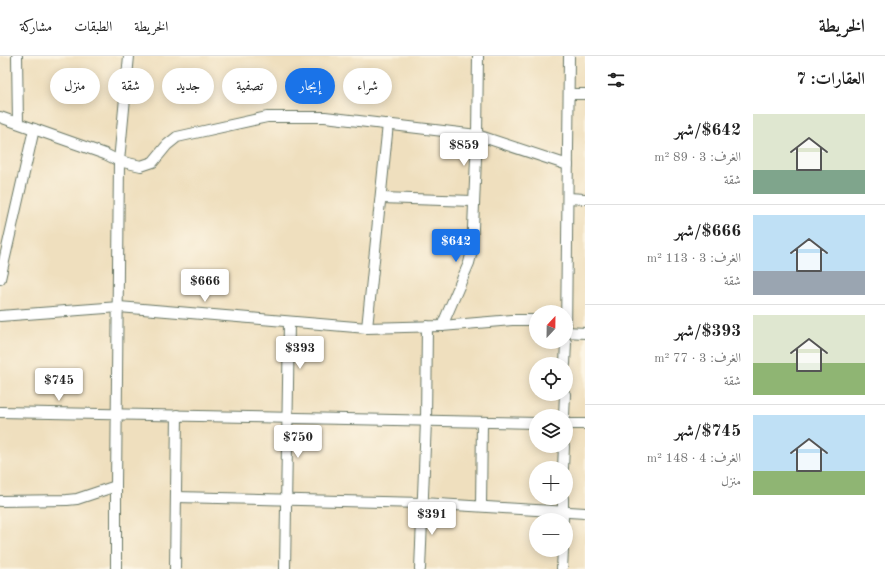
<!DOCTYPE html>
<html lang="ar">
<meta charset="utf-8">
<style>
body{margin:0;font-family:"Old Standard TT",Amiri,serif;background:#f6f6f6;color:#222;direction:rtl;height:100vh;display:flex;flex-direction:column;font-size:15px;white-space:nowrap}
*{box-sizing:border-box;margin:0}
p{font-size:13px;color:#767676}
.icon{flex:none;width:22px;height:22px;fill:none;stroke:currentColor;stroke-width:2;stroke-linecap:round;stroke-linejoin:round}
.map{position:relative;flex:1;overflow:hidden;direction:ltr}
.panel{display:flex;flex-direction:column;background:#fff;width:300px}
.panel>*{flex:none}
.guide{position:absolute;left:12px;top:12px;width:380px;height:36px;direction:rtl;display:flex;gap:8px}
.needle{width:26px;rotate:22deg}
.tools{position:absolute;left:529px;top:249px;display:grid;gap:8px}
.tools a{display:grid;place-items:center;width:44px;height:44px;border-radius:50%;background:#fff;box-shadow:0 2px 10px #0003;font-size:20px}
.price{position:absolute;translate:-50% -34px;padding:0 9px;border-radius:4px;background:#fff;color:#222;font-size:13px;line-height:26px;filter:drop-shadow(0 1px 2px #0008)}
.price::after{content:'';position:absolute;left:50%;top:24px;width:12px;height:9px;margin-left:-6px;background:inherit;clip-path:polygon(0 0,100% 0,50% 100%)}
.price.on{background:#1a73e8;color:#fff}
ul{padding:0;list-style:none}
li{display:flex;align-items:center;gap:12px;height:100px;padding:0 20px}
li+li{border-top:1px solid #e0e0e0}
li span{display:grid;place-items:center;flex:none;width:112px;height:80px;border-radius:0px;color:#555}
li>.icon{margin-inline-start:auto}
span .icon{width:48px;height:48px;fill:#fffc;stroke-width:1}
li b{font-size:17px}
h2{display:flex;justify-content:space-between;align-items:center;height:48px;padding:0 20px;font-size:17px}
.tag{padding:0 14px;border-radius:18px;background:#fff;box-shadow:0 2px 10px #0003;font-size:14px;line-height:36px}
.tag.on{background:#1a73e8;color:#fff}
header{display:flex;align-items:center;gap:24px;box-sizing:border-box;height:56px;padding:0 20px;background:#fff;border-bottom:1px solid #e0e0e0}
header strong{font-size:19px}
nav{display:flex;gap:22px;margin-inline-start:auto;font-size:14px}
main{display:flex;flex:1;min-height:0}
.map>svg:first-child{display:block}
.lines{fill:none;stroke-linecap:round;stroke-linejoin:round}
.minor-casing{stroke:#687664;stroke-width:12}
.minor{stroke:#fff;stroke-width:10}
</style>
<header>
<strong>الخريطة</strong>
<nav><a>الخريطة</a><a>الطبقات</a><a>مشاركة</a></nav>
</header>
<main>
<section class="panel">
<h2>العقارات: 7<svg class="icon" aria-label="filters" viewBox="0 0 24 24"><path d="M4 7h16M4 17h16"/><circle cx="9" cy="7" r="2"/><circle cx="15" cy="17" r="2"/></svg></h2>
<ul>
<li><span style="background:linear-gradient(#dfe7d0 70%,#7fa58c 0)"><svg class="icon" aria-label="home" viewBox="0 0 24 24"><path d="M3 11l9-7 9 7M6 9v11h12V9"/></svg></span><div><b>$642/شهر</b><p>الغرف: 3 · 89 m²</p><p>شقة</p></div></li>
<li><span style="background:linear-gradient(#bfe0f5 70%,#9aa5b1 0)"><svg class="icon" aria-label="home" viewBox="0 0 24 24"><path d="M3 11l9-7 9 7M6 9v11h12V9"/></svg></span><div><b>$666/شهر</b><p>الغرف: 3 · 113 m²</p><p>شقة</p></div></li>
<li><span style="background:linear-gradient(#dfe7d0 60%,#8fb573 0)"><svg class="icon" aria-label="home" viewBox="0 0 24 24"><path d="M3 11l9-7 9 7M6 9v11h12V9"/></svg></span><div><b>$393/شهر</b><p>الغرف: 3 · 77 m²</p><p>شقة</p></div></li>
<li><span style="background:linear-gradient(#bfe0f5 70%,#8fb573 0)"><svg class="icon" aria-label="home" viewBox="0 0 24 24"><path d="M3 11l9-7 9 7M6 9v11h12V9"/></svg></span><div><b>$745/شهر</b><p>الغرف: 4 · 148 m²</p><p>منزل</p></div></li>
</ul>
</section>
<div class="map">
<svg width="585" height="513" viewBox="0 0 585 513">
<rect width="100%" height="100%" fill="#fcf5e5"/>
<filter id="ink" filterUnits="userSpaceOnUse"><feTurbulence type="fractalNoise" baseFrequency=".025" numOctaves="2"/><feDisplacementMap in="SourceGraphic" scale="8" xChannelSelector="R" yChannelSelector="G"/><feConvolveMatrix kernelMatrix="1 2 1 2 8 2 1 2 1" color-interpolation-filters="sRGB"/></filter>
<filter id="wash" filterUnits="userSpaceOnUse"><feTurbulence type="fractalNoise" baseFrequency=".012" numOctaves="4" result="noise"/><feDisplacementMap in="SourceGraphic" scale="16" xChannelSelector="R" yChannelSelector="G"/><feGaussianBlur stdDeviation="0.9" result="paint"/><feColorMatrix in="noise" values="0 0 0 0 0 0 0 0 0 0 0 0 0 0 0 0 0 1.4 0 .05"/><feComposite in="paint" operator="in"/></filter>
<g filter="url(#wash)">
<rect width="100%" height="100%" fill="#efdfbe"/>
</g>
<g filter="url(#ink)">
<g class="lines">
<g class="minor-casing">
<g id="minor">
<polyline points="17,0 18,67"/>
<polyline points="129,0 119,105 141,110 153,106 167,89 177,81 267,61 325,61 477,79 568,109"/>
<polyline points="569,38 585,38"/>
<polyline points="0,61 105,98 119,105 116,430 116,513"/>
<polyline points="381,142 473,145"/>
<polyline points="568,142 585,143"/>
<polyline points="0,223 34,73"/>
<polyline points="0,260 119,251 367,272 442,270 512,264 536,264"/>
<polyline points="442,270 469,207 472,195 477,79 478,0"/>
<polyline points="367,272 388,68"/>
<polyline points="566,276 585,277"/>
<polyline points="566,278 569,0"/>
<polyline points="565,308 566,286"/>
<polyline points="0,356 536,367"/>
<polyline points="564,360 565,338"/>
<polyline points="566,368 585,368"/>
<polyline points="563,412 564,390"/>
<polyline points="176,441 422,447 585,457"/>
<polyline points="0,445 67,444 77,443 116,430"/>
<polyline points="481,450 482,366"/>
<polyline points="563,464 563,442"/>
<polyline points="175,513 177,359"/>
<polyline points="285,513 289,266"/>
<polyline points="420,513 426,365 427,270"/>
<polyline points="562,513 563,494"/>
</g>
</g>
<use href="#minor" class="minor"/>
</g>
</g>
</svg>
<div class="tools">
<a><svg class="needle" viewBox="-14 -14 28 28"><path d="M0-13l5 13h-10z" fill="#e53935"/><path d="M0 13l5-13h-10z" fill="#767676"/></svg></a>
<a><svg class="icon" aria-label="locate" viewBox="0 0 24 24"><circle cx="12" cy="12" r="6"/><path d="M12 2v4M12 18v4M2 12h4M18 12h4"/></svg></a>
<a><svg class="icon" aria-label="layers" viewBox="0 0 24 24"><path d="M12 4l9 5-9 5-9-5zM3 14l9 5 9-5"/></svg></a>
<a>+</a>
<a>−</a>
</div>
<b class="price" style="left:464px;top:111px">$859</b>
<b class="price on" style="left:456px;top:207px">$642</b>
<b class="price" style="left:205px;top:247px">$666</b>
<b class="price" style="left:300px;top:314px">$393</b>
<b class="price" style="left:59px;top:346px">$745</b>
<b class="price" style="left:298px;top:403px">$750</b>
<b class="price" style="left:432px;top:480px">$391</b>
<div class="guide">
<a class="tag">شراء</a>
<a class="tag on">إيجار</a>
<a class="tag">تصفية</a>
<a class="tag">جديد</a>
<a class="tag">شقة</a>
<a class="tag">منزل</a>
</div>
</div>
</main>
